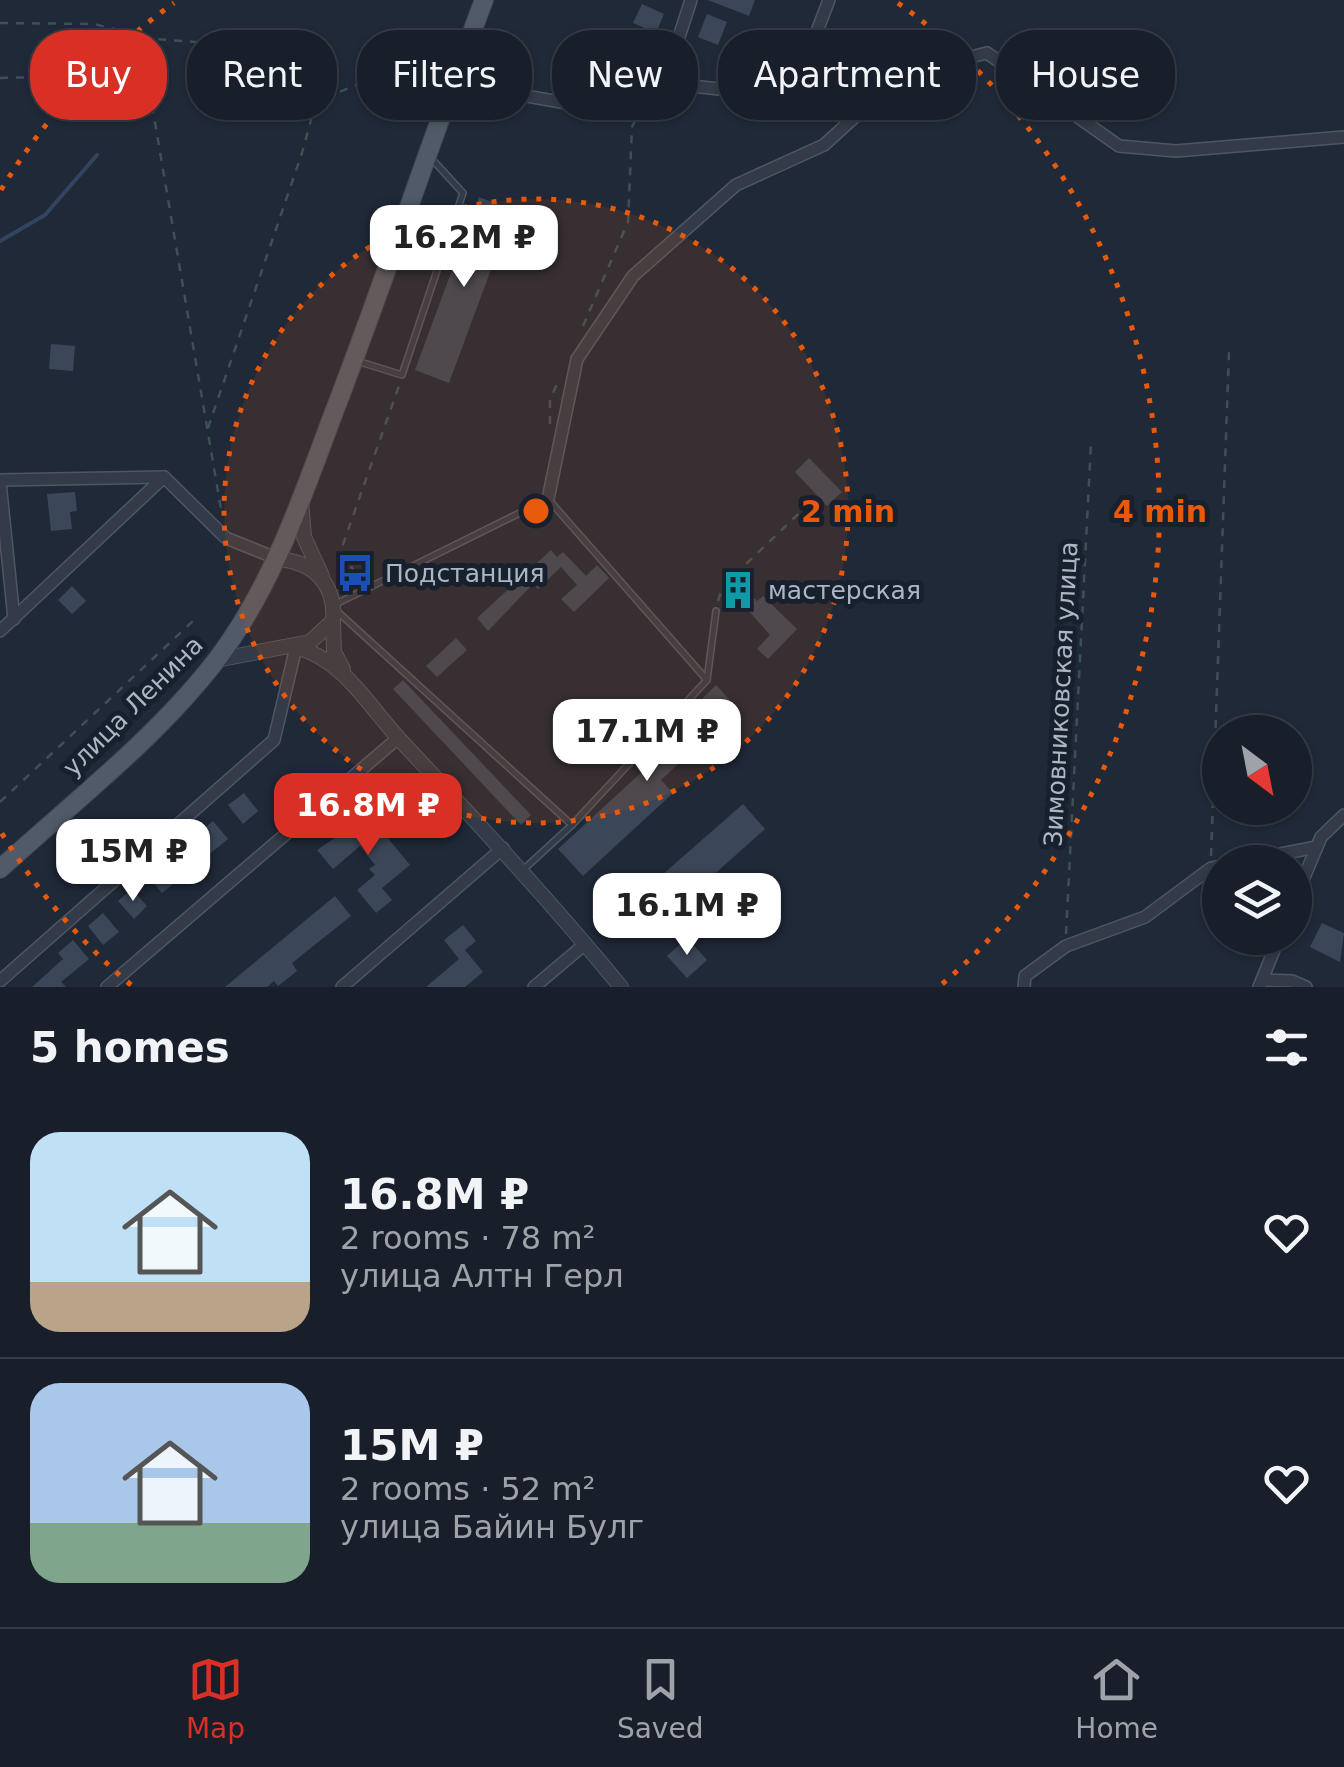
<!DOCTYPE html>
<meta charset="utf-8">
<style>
body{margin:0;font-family:"DejaVu Sans",sans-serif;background:#212732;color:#f1f3f6;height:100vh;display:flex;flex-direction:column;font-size:38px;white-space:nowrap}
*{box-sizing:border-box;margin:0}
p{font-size:32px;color:#9fa2a8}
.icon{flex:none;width:55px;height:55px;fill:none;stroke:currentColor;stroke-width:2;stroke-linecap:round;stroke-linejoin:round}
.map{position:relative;height:987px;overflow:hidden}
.sheet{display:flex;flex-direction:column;background:#181f2a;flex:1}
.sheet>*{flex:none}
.banner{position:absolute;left:30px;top:30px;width:1285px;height:90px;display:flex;gap:20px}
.needle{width:65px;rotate:148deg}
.buttons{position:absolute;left:1202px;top:715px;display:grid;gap:20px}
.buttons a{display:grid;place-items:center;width:110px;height:110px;border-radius:50%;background:#181f2a;box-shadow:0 2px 8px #0004,0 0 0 2px #363d47;font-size:50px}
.price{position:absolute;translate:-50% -85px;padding:0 22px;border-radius:20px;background:#fff;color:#222;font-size:32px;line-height:65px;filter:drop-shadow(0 2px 5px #0008)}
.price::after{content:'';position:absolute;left:50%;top:60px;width:30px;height:22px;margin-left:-15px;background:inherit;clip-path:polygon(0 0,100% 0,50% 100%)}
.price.on{background:#d93025;color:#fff}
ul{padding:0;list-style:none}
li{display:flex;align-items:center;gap:30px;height:250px;padding:0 30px}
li+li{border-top:2px solid #363d47}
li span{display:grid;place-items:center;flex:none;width:280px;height:200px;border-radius:30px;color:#555}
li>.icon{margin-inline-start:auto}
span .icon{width:120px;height:120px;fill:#fffc;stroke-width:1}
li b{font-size:42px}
h2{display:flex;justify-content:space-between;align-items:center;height:120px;padding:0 30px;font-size:42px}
.pill{padding:0 35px;border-radius:40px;background:#181f2a;box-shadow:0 2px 8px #0004,0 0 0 2px #363d47;font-size:35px;line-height:90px}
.pill.on{background:#d93025;color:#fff}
.dock{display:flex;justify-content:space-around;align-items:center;height:140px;border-top:2px solid #363d47;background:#181f2a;font-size:28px;color:#9fa2a8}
.dock a{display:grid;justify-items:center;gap:5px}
.dock .on{color:#d93025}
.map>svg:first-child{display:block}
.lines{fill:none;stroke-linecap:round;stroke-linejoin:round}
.stream{stroke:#324460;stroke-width:4}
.building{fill:#3b4758}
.service-casing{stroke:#4e5663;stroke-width:8}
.minor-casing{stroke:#4e5663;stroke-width:14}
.tertiary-casing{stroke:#4e5663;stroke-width:16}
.primary-casing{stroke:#3d4452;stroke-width:20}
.path{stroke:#3c5153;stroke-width:2.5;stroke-dasharray:8 8;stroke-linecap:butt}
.service{stroke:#333b48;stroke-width:5}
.minor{stroke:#333b48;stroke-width:11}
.tertiary{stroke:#333b48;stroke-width:14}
.primary{stroke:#515a68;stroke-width:18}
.ring{fill:none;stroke:#e8590c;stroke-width:5;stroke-dasharray:5 10}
.labels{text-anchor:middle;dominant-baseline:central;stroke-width:10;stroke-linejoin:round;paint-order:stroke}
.poi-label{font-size:25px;fill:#adb6c5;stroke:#19202d;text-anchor:start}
.street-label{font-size:25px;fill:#adb6c5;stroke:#19202d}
.centre{fill:#e8590c;stroke:#19202d;stroke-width:5}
.ring-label{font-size:30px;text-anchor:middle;font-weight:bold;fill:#e8590c;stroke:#19202d;stroke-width:10;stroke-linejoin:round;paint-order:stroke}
</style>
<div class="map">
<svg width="1344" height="987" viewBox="0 0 1344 987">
<rect width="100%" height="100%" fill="#202938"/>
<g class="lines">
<polyline class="stream" points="0,241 45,215 97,155"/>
</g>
<g class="building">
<polygon points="708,0 755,0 749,16"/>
<polygon points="642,4 664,14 656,33 633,23"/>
<polygon points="707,14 727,22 718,45 698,37"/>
<polygon points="479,197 513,210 449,383 415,370"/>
<polygon points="51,344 75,346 73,371 49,369"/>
<polygon points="809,458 842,492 827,506 795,472"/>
<polygon points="75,492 77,511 70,512 72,529 51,531 47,494"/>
<polygon points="551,550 557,557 563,552 586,576 597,565 609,578 574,612 561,599 577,585 561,567 538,589 533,584 488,631 477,618"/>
<polygon points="734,577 757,601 763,596 797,629 768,659 757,649 770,635 726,585"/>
<polygon points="72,586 86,601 72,614 58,600"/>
<polygon points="456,638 467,650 437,677 426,666"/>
<polygon points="403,680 531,815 521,825 393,689"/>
<polygon points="716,685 738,709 661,780 673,793 583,876 558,849 657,758 650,750"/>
<polygon points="244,793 258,811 243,824 228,805"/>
<polygon points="743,804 765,829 645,936 621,911"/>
<polygon points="369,815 410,865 382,888 392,900 376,913 357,890 375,875 369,869 375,865 360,846 333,869 317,850"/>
<polygon points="213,821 228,839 162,893 147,875"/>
<polygon points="757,878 777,900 756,919 736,897"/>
<polygon points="132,889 147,906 134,919 118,901"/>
<polygon points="335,896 351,916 292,963 297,971 278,986 274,981 267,987 225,987"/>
<polygon points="103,913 119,932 103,945 88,926"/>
<polygon points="1322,923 1344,933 1340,962 1310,947"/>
<polygon points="463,925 476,941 465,950 483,972 465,987 426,987 459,959 444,940"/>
<polygon points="687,938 707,960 687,978 667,956"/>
<polygon points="73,940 89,959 61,982 66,987 32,987 63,959 58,953"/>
</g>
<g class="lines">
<g class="service-casing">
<g id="service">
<polyline points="357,361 402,375 463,193 430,157"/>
<polyline points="336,604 548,499 707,680"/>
<polyline points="339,613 572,825"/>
<polyline points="524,869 572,825 707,680 716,611"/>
</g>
</g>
<g class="minor-casing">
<g id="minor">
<polyline points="453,83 611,111 664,83 691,0"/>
<polyline points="664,83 765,94 802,70 829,0"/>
<polyline points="0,480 164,477 226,538 278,559"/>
<polyline points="0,482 14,619"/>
<polyline points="548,499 577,359 633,276 736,185 824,145 903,73 987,53 1119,146 1176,151 1344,137"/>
<polyline points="0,631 164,477"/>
<polyline points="1237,862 1317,847"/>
<polyline points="1295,899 1321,837 1344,815"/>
<polyline points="1262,980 1292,981 1306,987"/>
<polyline points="0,981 274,740 296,647"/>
<polyline points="107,987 398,738"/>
<polyline points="342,987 503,848"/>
<polyline points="534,987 585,944"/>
<polyline points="1024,987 1025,976 1066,946 1145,917 1211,868 1220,866"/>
<polyline points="1259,987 1279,938"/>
</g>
</g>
<g class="tertiary-casing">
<g id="tertiary">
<polyline points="301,501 304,537 322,576"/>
<polyline points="333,623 334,652 343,669"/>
<path d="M296,647C346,661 368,706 402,742C477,822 551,902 621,987"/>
<path d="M216,660L310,642L333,621C336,584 314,562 278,559"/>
</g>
</g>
<g class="primary-casing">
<path id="primary" d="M0,869C73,802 158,737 218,658C272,586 300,503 331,420C385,281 431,139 484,0"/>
</g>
<g class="path">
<polyline points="0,23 94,24 155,39 210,43 302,86 339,92 395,70 437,75"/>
<polyline points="0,78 78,76 122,41 146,70 222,515"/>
<polyline points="583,326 628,222 632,127 640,111"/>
<polyline points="550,424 550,400 559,379"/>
<polyline points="208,428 302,153 314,109 309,88"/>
<polyline points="355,573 341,550 400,383"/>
<polyline points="718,601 723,586 815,498"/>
<polyline points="0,802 193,621"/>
<polyline points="1211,856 1229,352"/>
<polyline points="1066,934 1091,443"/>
</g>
<use href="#service" class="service"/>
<use href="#minor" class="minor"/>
<use href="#tertiary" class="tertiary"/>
<use href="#primary" class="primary"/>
</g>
<circle cx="536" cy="511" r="312" fill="#e8590c" fill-opacity=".12"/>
<g class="ring">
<circle cx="536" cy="511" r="312"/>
<path d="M131 985A624 624 0 0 1 1 832M1 190A624 624 0 0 1 174 3M898 3A624 624 0 0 1 941 985"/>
</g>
<defs>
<g id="bus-bare" transform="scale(3)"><path d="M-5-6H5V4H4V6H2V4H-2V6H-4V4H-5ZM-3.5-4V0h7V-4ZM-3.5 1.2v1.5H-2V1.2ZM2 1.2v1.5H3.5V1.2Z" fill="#1a4fb4" stroke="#19202d" stroke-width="2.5" paint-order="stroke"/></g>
<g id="building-bare" transform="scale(3)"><path d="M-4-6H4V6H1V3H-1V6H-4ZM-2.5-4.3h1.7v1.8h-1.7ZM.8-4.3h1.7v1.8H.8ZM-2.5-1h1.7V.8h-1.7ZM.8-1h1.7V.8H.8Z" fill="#0f9aa8" stroke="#19202d" stroke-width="2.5" paint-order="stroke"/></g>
</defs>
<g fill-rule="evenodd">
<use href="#bus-bare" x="355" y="573"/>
<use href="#building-bare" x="738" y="590"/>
</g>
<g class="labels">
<g class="poi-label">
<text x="385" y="573">Подстанция</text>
<text x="768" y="590">мастерская</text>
</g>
<g class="street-label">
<text transform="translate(1061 694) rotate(-87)">Зимовниковская улица</text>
<text transform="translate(133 706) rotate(-45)">улица Ленина</text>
</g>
</g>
<circle cx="536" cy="511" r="15" class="centre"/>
<g class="ring-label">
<text x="848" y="522">2 min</text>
<text x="1160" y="522">4 min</text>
</g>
</svg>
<div class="buttons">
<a><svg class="needle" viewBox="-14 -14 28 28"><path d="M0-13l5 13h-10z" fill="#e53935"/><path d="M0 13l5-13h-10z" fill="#9fa2a8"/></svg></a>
<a><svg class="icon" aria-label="layers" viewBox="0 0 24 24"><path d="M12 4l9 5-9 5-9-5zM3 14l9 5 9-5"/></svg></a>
</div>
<b class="price" style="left:464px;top:290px">16.2M ₽</b>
<b class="price" style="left:647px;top:784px">17.1M ₽</b>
<b class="price on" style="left:368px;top:858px">16.8M ₽</b>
<b class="price" style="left:133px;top:904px">15M ₽</b>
<b class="price" style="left:687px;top:958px">16.1M ₽</b>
<div class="banner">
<a class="pill on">Buy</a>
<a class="pill">Rent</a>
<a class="pill">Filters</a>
<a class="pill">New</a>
<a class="pill">Apartment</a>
<a class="pill">House</a>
</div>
</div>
<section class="sheet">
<h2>5 homes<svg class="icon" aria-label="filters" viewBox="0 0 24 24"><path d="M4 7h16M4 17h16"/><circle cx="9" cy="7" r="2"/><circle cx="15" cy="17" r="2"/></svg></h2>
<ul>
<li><span style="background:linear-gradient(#bfe0f5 75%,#b9a48a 0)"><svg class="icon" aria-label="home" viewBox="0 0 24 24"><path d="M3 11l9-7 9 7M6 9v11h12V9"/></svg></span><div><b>16.8M ₽</b><p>2 rooms · 78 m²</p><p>улица Алтн Герл</p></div><svg class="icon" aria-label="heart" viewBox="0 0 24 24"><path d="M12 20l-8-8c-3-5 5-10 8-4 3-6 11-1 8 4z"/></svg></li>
<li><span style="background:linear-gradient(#a9c7e8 70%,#7fa58c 0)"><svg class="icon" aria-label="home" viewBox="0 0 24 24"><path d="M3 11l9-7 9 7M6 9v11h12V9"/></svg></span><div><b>15M ₽</b><p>2 rooms · 52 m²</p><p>улица Байин Булг</p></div><svg class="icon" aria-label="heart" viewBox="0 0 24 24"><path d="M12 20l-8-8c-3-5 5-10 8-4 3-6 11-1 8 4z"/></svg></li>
</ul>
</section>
<nav class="dock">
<a class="on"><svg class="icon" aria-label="map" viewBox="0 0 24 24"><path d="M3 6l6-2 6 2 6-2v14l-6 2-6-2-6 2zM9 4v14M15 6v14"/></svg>Map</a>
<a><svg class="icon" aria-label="saved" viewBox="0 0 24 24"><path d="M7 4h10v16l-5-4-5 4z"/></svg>Saved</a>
<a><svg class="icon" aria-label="home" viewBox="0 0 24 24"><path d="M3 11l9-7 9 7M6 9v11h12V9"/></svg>Home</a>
</nav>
